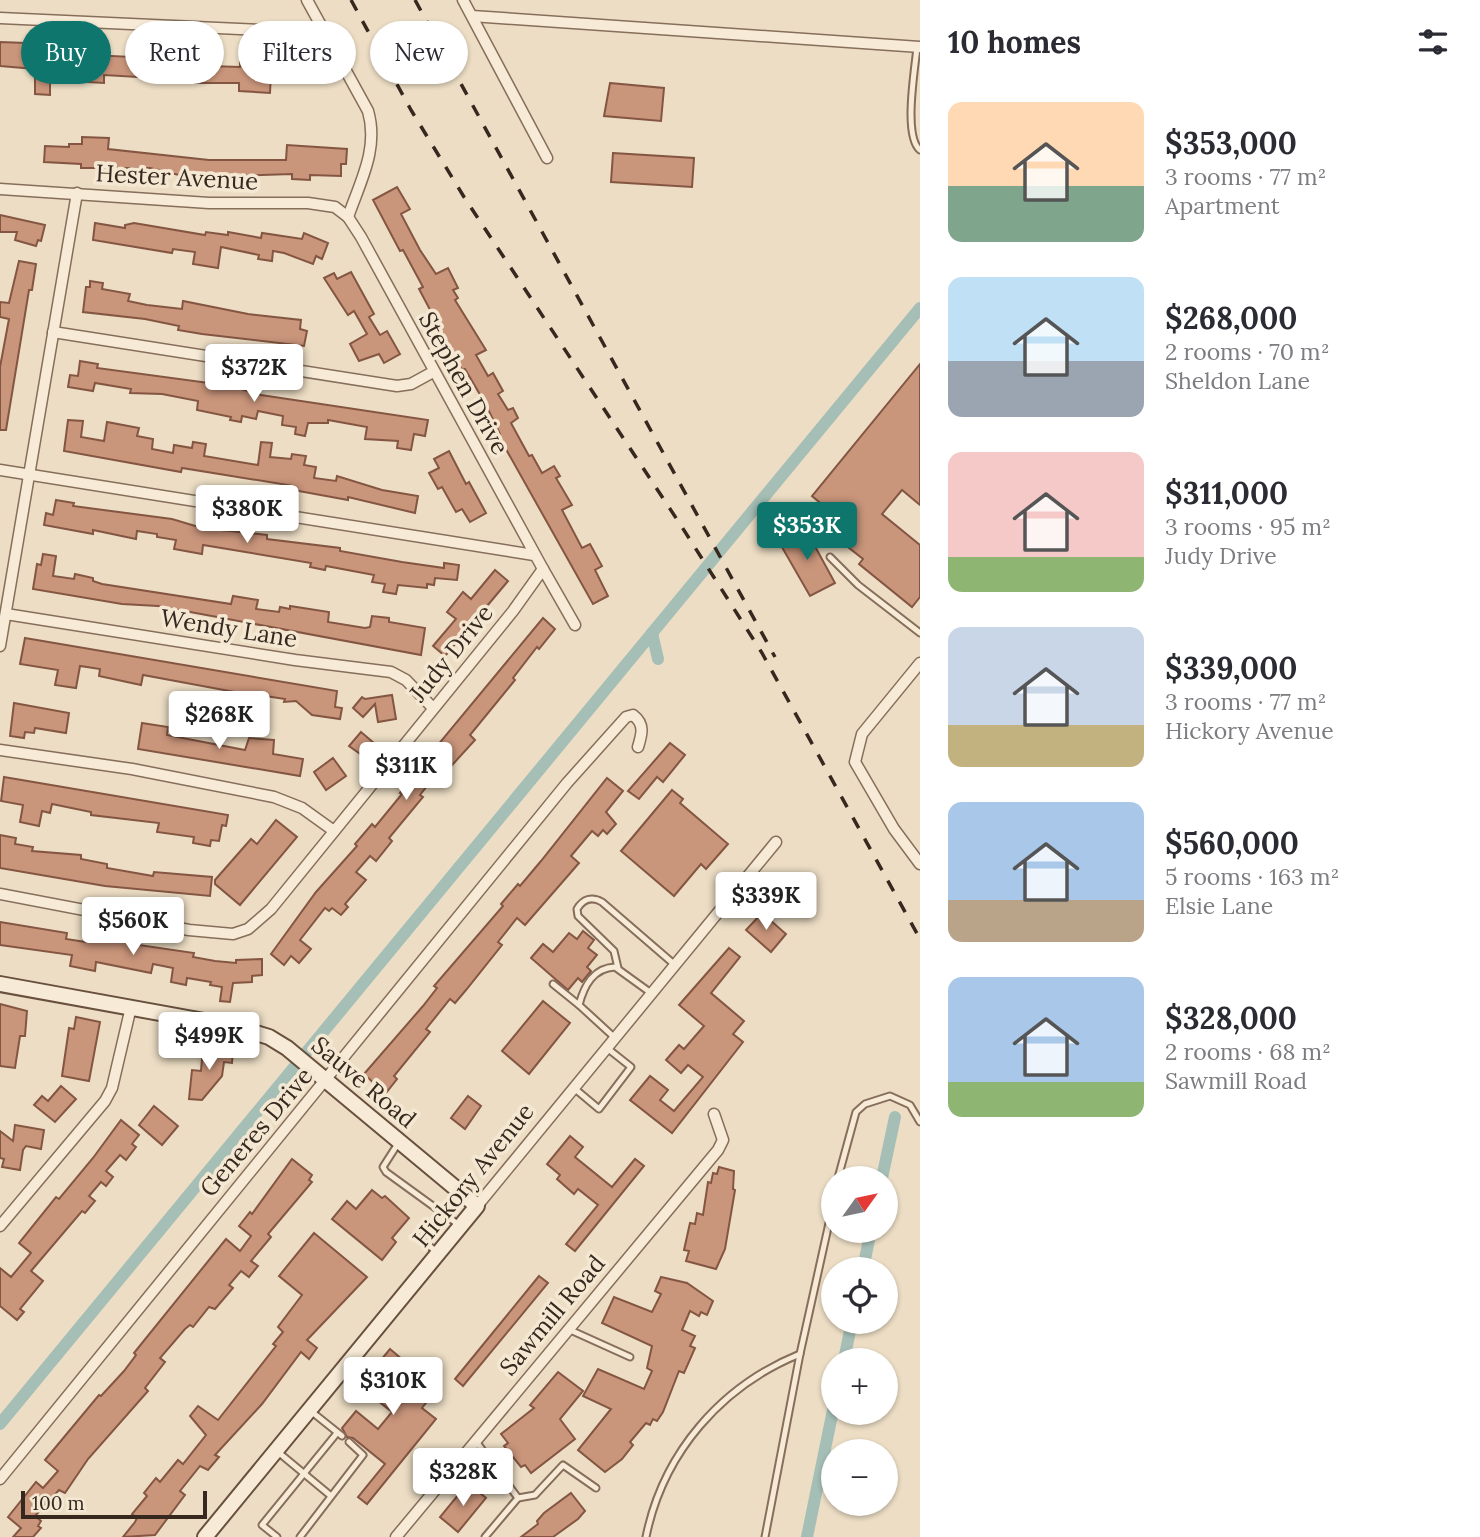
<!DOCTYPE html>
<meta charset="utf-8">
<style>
body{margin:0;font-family:Lora,serif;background:#f2f2f3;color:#2b2b33;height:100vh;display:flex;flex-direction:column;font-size:26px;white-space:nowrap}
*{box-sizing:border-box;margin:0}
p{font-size:23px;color:#7c7c81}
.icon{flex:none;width:38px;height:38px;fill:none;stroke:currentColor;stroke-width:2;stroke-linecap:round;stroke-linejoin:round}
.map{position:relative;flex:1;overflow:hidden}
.side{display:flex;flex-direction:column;background:#fff;width:560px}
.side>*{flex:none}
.top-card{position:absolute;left:21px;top:21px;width:665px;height:63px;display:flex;gap:14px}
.needle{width:46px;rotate:57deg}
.controls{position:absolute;left:821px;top:1166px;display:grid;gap:14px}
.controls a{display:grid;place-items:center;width:77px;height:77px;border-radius:50%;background:#fff;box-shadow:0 2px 5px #0004;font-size:35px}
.scale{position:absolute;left:21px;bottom:18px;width:186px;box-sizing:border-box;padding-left:7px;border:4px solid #36281e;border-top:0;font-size:19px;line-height:24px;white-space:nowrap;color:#36281e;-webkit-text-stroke:5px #f4e8d3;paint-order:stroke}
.price{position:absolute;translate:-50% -60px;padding:0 16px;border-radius:7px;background:#fff;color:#222;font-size:23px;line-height:46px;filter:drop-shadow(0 2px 4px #0008)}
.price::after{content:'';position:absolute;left:50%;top:42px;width:21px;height:16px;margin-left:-10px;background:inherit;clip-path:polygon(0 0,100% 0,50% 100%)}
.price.current{background:#0f766e;color:#fff}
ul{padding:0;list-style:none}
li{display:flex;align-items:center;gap:21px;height:175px;padding:0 28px}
li span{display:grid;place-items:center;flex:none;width:196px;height:140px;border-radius:14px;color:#555}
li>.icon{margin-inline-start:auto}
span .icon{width:84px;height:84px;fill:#fffc;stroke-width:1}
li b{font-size:30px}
h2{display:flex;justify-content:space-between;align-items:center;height:84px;padding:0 28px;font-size:30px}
.tag{padding:0 24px;border-radius:32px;background:#fff;box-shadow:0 2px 5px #0004;font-size:24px;line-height:63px}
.tag.current{background:#0f766e;color:#fff}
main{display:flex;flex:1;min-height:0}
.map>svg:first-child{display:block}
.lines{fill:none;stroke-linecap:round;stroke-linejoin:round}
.canal{stroke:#a5bfb6;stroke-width:12}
.building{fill:#c9957b;stroke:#845642;stroke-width:2}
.lane-casing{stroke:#866e5b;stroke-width:9}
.street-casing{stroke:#866e5b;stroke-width:13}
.secondary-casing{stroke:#684f3e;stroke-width:18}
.lane{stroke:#f7ebd7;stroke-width:5}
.street{stroke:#f7ebd7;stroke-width:10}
.secondary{stroke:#f7ebd7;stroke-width:14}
.rail{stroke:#36281e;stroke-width:3.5;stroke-dasharray:12 12;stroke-linecap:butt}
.labels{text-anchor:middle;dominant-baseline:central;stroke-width:7;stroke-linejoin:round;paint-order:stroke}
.street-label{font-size:24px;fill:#36281e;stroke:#f4e8d3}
</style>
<main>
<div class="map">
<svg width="920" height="1537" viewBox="0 0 920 1537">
<rect width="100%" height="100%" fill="#ecddc4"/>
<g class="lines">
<g class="canal">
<polyline points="652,633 658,659"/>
<polyline points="882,1178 895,1117"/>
<polyline points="863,1269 871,1230"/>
<polyline points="844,1360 852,1321"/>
<polyline points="0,1424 920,308"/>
<polyline points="807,1537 833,1410"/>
</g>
</g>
<g class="building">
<polygon points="0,42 52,44 52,59 73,60 73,54 131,57 131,48 157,50 155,78 104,75 104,83 50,80 50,95 35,94 35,69 0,66"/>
<polygon points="240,62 260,63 260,72 271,73 270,93 239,91 239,83 177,83 178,65 240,67"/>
<polygon points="610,83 664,88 661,121 604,116"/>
<polygon points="82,137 109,138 108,149 209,160 286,160 287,145 347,149 346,164 341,164 341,176 310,175 310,180 292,179 292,174 208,177 179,175 150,168 81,168 81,164 44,162 45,146 69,147 69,144 82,144"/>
<polygon points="613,153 694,158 692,187 611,182"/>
<polygon points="397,187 410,209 401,214 420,250 436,274 448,268 458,288 453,290 458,298 455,300 486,350 476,355 488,376 493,373 503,391 498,394 508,410 513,408 518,418 511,423 529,456 532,455 542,473 554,466 560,476 556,478 572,505 562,510 582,548 590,544 602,566 595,570 608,596 593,604 498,435 500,434 486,405 465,369 462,370 419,289 423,287 403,250 400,251 373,200"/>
<polygon points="0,215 45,225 41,241 38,240 36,246 15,240 17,232 0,232"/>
<polygon points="95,223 125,228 125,225 134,223 205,235 206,232 228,235 228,232 261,238 262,233 302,239 304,233 328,243 322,259 316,256 313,264 284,253 273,251 272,261 258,259 259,255 221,247 218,268 193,264 195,252 173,249 172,253 93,240"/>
<polygon points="19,261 36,264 32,290 29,290 6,430 0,430 0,367 9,319 0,317 0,302 9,303"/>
<polygon points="351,272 374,314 369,317 380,335 387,331 400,354 384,363 379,354 359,361 350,344 367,334 354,311 348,315 324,278 334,273 337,279"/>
<polygon points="90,281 103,283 102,289 130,294 128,301 147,305 182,309 183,301 248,314 301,320 300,329 307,331 304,346 202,334 178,330 179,326 145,319 83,312 86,287 90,287"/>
<polygon points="80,361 98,364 97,368 231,386 261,395 428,420 425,436 414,434 411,450 397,448 398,441 365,439 367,427 328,420 328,423 308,423 305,436 295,434 296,427 282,425 283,416 258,411 256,419 242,416 241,422 230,420 231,417 197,410 198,401 162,394 130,393 131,389 95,383 93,391 68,387 70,375 78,376"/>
<polygon points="920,364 920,505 902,490 882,514 920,545 920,597 912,607 859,564 863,559 839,540 849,527 812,496"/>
<polygon points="68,420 83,421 81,437 104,441 107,422 139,428 137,436 153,439 152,449 173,453 174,445 192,448 193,442 206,444 204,456 258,465 261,442 272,443 270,457 291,459 292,454 306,456 304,465 316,467 314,478 336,481 337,476 382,490 418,496 415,513 348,497 348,500 293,490 294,486 182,468 181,472 64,451"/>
<polygon points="449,451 466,484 469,482 486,513 470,522 462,509 456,512 442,487 438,489 429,473 439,468 434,459"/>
<polygon points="56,500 74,503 73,506 172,519 202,528 267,535 267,539 340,548 340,551 402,562 444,568 444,563 459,565 457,580 435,578 434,585 427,584 427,588 398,585 396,594 383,592 385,584 372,582 374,575 326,566 325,570 310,567 311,563 203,545 202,554 174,549 176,540 157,537 157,534 137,531 136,539 93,530 93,534 44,525 46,513 53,515"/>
<polygon points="805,528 835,583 810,596 779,542"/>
<polygon points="43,554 56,556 53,576 74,579 75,574 93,578 93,581 102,584 231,604 233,596 258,600 256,609 279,612 280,607 290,609 290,606 329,612 328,622 365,628 370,627 372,616 389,618 389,622 425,628 421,655 158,606 122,604 33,589 37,564 41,565"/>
<polygon points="495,570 508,581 445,656 433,646 456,619 447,612 463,592 471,599"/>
<polygon points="543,618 555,629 539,649 537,647 513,678 515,680 470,735 475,740 443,775 439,771 420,795 423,797 389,838 392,841 376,861 370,856 356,872 366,880 345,904 348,907 341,915 332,908 329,911 325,908 300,940 311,949 299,963 291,956 284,965 271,954 316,892 357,846 355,844 372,824 375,827 402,794 400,793 418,769"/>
<polygon points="25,638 337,691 335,707 342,708 340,719 312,715 296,701 284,702 285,699 265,696 264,705 250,702 251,695 143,675 141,685 99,676 100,669 80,666 76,688 55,685 58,670 20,664"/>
<polygon points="392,695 396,719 378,722 375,704 363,717 353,708 362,697 365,699"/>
<polygon points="14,703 69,713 66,733 35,728 34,733 25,732 24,738 10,736"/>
<polygon points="142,723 168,727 167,735 245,750 249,738 274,740 273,754 303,759 300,776 138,749"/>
<polygon points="361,732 374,743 363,756 349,746"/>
<polygon points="670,743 685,755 663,782 657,777 639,799 628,791"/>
<polygon points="333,758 346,776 326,790 314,772"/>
<polygon points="4,777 228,815 226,826 222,825 219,841 211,840 210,846 193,843 194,837 157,832 159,823 91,815 91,812 52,804 50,813 42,811 39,826 20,822 23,805 1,801"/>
<polygon points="607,778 623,791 606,812 616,824 607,834 603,830 598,836 592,831 571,856 579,863 525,925 517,918 498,942 502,945 466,990 455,1003 450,999 426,1029 430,1032 394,1076 397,1079 386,1093 381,1090 364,1074 423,1006 437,988 434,986 503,906 501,904 518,884 520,886 541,861"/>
<polygon points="672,790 683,799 680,803 728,844 706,869 701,864 674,896 621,851"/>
<polygon points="276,820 297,837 240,905 215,884 215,880 251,839 257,844"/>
<polygon points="0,835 16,838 15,844 33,847 32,851 81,855 81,859 107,864 107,868 153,876 154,872 212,877 210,896 105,886 0,868"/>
<polygon points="762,913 786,934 771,952 746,930"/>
<polygon points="0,922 67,933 66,939 86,942 87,937 114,942 115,938 133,942 132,944 194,953 193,957 215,961 236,963 236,960 262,959 262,975 252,976 252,982 233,983 230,1002 220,1001 222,987 210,985 211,982 187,978 186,985 171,982 173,968 153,964 151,973 96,962 95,971 70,966 72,955 0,945"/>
<polygon points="583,931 594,940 588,948 597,955 587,967 591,971 582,982 578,978 568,990 531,958 543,944 553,952 569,933 577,939"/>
<polygon points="729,948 740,957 711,993 744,1021 733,1034 743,1042 672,1133 630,1100 650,1076 668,1090 660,1100 674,1111 703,1077 688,1065 681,1073 666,1060 679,1045 684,1049 704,1026 679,1005"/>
<polygon points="543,1001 570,1023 529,1074 502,1051"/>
<polygon points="0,1004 27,1011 25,1036 20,1036 15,1068 0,1066"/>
<polygon points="76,1017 100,1022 89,1081 62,1076 69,1028 74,1029"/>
<polygon points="203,1047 233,1050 232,1063 224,1062 222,1076 202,1100 189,1099 192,1070 201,1071"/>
<polygon points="61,1086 76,1099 55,1122 34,1105 42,1096 48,1101"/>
<polygon points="468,1096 481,1106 465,1129 451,1118"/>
<polygon points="154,1106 178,1126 162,1145 139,1125"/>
<polygon points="121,1120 139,1135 132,1144 136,1147 126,1160 120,1155 106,1171 113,1177 106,1186 101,1182 89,1196 95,1201 85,1213 82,1211 31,1271 43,1281 20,1309 24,1312 17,1320 0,1306 0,1268 11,1277 31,1253 19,1243 56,1197 59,1199 93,1158"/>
<polygon points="15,1125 44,1130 41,1149 26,1146 23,1150 20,1170 2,1167 4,1159 0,1158 0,1131 13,1141"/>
<polygon points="570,1136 583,1147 575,1157 612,1187 635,1159 644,1166 575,1251 566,1244 598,1205 578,1189 574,1194 557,1179 560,1175 547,1164"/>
<polygon points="292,1159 312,1175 309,1180 312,1182 268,1234 271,1237 251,1261 258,1266 249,1277 241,1271 229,1285 233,1288 215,1309 209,1307 193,1327 190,1325 185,1329 160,1358 165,1362 145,1388 148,1391 88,1459 65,1493 59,1490 35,1516 41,1521 38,1526 41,1528 33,1537 13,1537 21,1528 8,1517 36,1482 43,1488 58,1471 45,1460 99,1395 101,1396 124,1371 136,1355 134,1353 226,1239 240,1251 251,1236 239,1226 250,1212 252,1214"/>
<polygon points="719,1167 734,1171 733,1189 735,1190 725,1249 716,1269 686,1261 689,1251 684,1250 690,1223 695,1224 697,1213 703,1215 708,1182 711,1183 713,1173 717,1174"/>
<polygon points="372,1190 382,1198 385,1196 409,1218 392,1238 396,1242 382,1260 332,1219 347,1201 356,1209"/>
<polygon points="314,1233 367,1277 307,1340 317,1348 309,1359 301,1352 262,1404 215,1455 219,1457 208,1470 200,1466 180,1491 185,1495 155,1535 123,1537 135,1522 137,1518 132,1514 147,1496 144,1493 156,1478 160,1482 178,1460 183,1464 206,1435 190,1416 198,1406 218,1420 276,1346 273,1344 283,1332 278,1327 302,1295 279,1276"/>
<polygon points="539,1276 548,1283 463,1386 455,1379"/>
<polygon points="661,1277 687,1283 713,1301 707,1315 701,1312 699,1316 690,1311 682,1330 695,1336 690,1346 695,1348 684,1373 679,1371 663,1412 657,1421 653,1419 650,1425 646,1423 630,1442 633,1445 622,1459 605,1472 578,1450 611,1409 583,1396 598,1369 644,1389 652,1371 647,1368 652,1346 602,1323 614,1297 652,1312 661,1294 655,1291"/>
<polygon points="390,1349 437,1389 422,1408 436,1419 367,1504 358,1497 385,1464 353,1438 347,1437 342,1428 356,1411 378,1429 392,1412 373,1397 371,1372"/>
<polygon points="558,1372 583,1391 560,1419 575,1439 531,1473 525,1465 521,1467 504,1446 508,1443 501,1434 534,1408 530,1405"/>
<polygon points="468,1483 486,1498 458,1532 440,1517"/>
<polygon points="571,1493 585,1511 578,1519 553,1537 521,1537 538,1524 537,1521 544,1513"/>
</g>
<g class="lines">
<g class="lane-casing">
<g id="lane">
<path d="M917,47C915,69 903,136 920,150"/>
<polyline points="830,557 858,585 920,633"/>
<path d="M618,968L614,951L578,916L577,909C583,899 592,896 602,902L675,965"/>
<path d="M553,984L579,1005C584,986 593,968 615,967L651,993"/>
<polyline points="579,1005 615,1038"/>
<polyline points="574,1088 599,1109 631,1067 607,1048"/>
<polyline points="399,1142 383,1167 386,1172 459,1225"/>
<polyline points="838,1178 856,1112 865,1104 890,1096 910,1105 920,1122"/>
<polyline points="415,1235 437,1252"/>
<polyline points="568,1329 630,1357"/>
<polyline points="312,1412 342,1436"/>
<polyline points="475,1440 518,1498 485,1537"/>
<polyline points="278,1452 331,1496"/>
<polyline points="518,1498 535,1495 563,1465 596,1488"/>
<polyline points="277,1537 262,1525 337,1433"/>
<polyline points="300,1537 363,1455 349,1442"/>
<path d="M646,1537C663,1453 721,1386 800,1354"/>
<polyline points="765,1537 800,1354 833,1205"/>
</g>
</g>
<g class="street-casing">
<g id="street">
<path d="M307,0L368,111C379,149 360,182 348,217"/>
<polyline points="463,0 547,158"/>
<polyline points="472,16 920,47"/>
<polyline points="0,18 326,33"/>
<polyline points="0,189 209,203 308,203 335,207 348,217 361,237 543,569"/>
<polyline points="53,332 397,386 411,384 433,372"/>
<polyline points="0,470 534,555"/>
<polyline points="6,614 295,660 391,672 406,680 433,708"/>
<polyline points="0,646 77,193"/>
<polyline points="920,663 862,734 855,762 894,829 920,864"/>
<polyline points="0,750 132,769 274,797 302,808 334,831"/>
<polyline points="0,894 189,930 233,934 248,929 271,909 513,611 543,569 575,625"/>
<polyline points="477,1206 776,842"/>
<polyline points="0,1226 105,1101 112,1088 131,1007"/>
<path d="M0,1479L567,783L626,717L633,715C645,724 642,734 638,747"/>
<polyline points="396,1537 718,1150 723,1140 714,1114"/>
</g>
</g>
<g class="secondary-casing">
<polyline id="secondary" points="0,984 237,1027 269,1037 287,1048 477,1206 205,1537"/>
</g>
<use href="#lane" class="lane"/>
<use href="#street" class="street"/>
<use href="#secondary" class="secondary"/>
<g class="rail">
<polyline points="351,0 411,110 464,197 680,524 762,653 920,939"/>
<polyline points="415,0 775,657"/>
</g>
</g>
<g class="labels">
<g class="street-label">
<text transform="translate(177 177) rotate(3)">Hester Avenue</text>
<text transform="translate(464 383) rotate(61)">Stephen Drive</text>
<text transform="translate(229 628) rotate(9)">Wendy Lane</text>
<text transform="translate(451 653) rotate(-51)">Judy Drive</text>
<text transform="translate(364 1082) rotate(40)">Sauve Road</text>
<text transform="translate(256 1132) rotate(-50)">Generes Drive</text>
<text transform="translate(473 1175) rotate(-51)">Hickory Avenue</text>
<text transform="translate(552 1315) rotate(-50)">Sawmill Road</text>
</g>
</g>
</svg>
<div class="controls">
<a><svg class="needle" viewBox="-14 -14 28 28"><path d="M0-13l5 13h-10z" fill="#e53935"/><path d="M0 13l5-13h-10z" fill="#7c7c81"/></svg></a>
<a><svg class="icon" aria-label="locate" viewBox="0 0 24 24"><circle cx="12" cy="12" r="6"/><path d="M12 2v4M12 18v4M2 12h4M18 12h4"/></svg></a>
<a>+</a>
<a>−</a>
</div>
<div class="scale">100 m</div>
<b class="price" style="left:254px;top:404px">$372K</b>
<b class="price" style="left:247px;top:545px">$380K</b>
<b class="price current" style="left:807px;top:562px">$353K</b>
<b class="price" style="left:219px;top:751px">$268K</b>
<b class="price" style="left:406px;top:802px">$311K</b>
<b class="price" style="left:766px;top:932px">$339K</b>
<b class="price" style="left:133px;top:957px">$560K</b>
<b class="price" style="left:209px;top:1072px">$499K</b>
<b class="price" style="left:393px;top:1417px">$310K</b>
<b class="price" style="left:463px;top:1508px">$328K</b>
<div class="top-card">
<a class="tag current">Buy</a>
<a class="tag">Rent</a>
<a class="tag">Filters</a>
<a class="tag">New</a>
</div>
</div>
<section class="side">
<h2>10 homes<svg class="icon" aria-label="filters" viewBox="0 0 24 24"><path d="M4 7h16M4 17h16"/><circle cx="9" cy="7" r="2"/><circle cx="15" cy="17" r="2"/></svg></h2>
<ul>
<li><span style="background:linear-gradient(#ffd9b3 60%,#7fa58c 0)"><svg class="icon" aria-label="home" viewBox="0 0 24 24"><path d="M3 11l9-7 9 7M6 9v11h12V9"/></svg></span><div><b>$353,000</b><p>3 rooms · 77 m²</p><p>Apartment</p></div></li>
<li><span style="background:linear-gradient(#bfe0f5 60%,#9aa5b1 0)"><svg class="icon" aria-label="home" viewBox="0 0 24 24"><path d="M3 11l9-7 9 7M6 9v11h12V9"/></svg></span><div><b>$268,000</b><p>2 rooms · 70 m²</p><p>Sheldon Lane</p></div></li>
<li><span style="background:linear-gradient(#f6c9c9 75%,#8fb573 0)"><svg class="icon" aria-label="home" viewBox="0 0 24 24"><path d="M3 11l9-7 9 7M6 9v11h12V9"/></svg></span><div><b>$311,000</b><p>3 rooms · 95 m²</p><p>Judy Drive</p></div></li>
<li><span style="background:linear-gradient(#c9d6e8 70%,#c2b280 0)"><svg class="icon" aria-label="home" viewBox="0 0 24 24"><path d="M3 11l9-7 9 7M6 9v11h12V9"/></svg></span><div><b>$339,000</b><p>3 rooms · 77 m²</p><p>Hickory Avenue</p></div></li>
<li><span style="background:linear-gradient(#a9c7e8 70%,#b9a48a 0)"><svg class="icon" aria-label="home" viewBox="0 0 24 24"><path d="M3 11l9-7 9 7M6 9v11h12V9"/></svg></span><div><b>$560,000</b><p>5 rooms · 163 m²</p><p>Elsie Lane</p></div></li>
<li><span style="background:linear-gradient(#a9c7e8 75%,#8fb573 0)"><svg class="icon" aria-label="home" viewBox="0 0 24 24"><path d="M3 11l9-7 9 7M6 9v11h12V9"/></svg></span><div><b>$328,000</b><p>2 rooms · 68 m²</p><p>Sawmill Road</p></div></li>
</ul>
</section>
</main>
